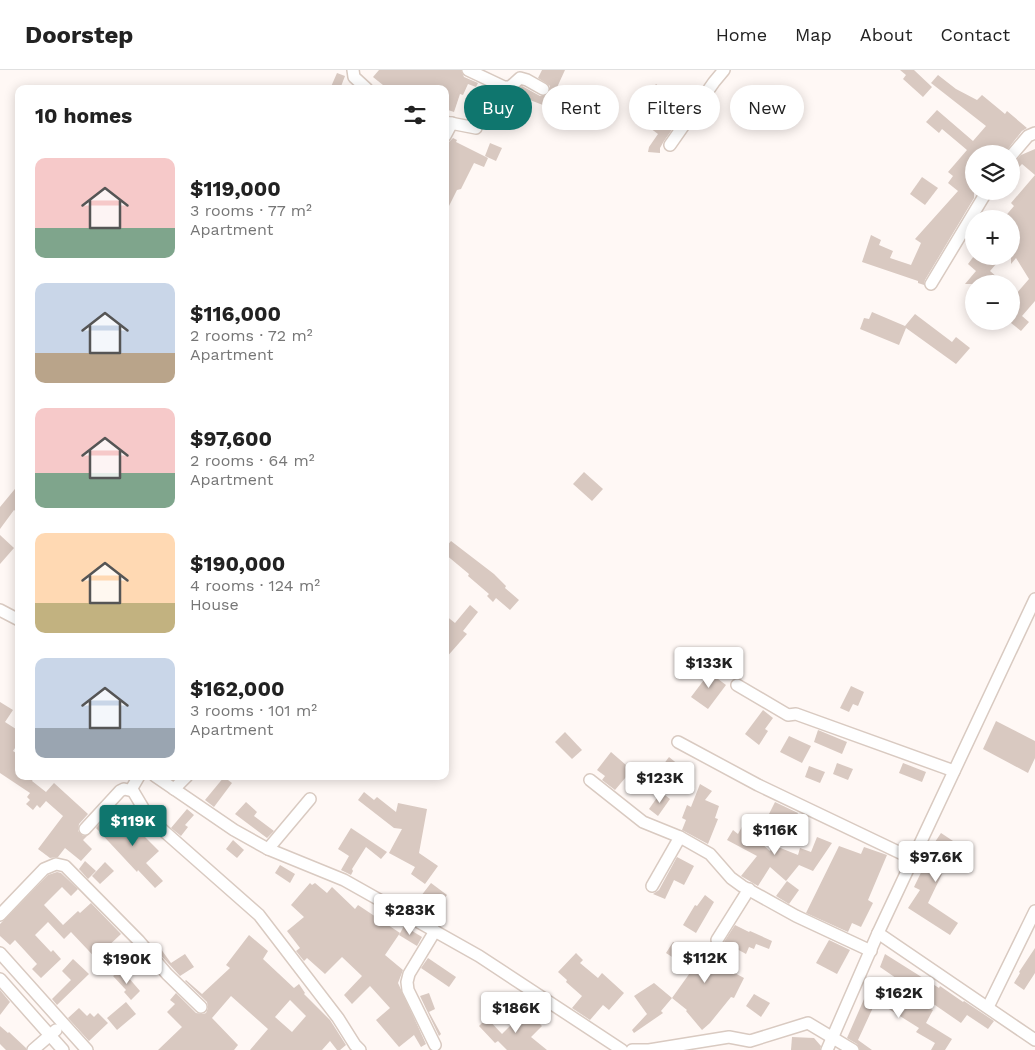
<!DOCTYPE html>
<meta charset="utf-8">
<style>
body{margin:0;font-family:"Work Sans",sans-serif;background:#f6f6f6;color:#222;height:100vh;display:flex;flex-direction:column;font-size:19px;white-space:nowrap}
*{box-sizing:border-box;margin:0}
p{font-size:16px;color:#767676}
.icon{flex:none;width:28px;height:28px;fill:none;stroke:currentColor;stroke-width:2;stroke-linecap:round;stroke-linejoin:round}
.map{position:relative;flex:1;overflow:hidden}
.panel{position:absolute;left:15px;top:15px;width:434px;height:695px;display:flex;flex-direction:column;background:#fff;border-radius:10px;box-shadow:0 2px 12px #0003}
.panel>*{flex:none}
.banner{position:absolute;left:464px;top:15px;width:475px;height:45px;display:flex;gap:10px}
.buttons{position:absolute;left:965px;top:75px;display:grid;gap:10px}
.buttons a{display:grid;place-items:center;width:55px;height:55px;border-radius:50%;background:#fff;box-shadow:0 2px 12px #0003;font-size:25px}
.price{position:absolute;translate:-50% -42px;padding:0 11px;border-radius:5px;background:#fff;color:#222;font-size:16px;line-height:32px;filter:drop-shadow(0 1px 2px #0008)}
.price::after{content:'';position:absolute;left:50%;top:30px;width:15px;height:11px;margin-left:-8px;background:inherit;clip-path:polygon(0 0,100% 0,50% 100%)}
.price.active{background:#0f766e;color:#fff}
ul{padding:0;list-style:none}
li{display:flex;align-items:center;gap:15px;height:125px;padding:0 20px}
li span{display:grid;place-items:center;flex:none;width:140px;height:100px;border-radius:10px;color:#555}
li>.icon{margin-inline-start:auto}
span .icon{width:60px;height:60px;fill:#fffc;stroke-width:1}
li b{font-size:21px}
h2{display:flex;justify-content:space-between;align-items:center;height:60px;padding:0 20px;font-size:21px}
.chip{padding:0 18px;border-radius:22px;background:#fff;box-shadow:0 2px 12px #0003;font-size:18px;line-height:45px}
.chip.active{background:#0f766e;color:#fff}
header{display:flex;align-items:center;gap:30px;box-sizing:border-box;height:70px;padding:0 25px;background:#fff;border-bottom:1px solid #e0e0e0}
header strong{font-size:24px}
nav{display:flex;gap:28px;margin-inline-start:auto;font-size:18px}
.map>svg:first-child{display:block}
.building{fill:#d9c9c1;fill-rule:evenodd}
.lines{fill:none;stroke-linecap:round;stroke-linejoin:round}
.minor-casing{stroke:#d9cac1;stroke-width:14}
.minor{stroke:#fff;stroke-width:11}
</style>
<header>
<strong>Doorstep</strong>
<nav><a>Home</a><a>Map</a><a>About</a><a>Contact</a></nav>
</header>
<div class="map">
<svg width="1035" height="980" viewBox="0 0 1035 980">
<rect width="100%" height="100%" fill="#fff8f5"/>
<g class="building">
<polygon points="379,0 461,0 464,7 478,13 476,17 468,14 463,25 460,24 454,42 445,39 445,19 388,19 373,7"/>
<polygon points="542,0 565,0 548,37 530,30 523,53 491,38 498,22 511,24 522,16 540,26 547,25 550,22 550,16 538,8"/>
<polygon points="900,0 914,0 932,17 923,27 903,9 906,5"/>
<polygon points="337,3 345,6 340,19 330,19"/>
<polygon points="938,5 956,19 977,30 982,25 1005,44 1007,41 1027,58 1022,61 1004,84 997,84 989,77 983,84 974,84 974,128 925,210 924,215 918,213 918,211 862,192 871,165 881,170 879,175 893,181 890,188 911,195 921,173 915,169 958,121 948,113 953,106 948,102 967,80 942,59 939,63 926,52 937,40 973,71 986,56 931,13"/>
<polygon points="656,14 687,38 664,71 660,78 660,83 648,82 649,77 658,64 642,52 656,32 647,25"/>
<polygon points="453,68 457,70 456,72 488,88 484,97 474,93 461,119 457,120 445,144 445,74 449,72"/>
<polygon points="490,73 502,78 496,91 485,86"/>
<polygon points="1035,79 1035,105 1022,94 1011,106 1011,93 1016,91 1021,85"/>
<polygon points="1035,105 1035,231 1022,246 1029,252 1021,261 1011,253 1011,219 1016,224 1029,209 1016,188 1011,194 1011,149 1003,149 1014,136 1011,133"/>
<polygon points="922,107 938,118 925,135 910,124"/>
<polygon points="974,186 1003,186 990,201 1005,214 965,214 976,201 968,194"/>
<polygon points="872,242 905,256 915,244 952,272 956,267 970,278 956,294 906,258 899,275 860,259 864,248 869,249"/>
<polygon points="584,402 603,419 592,431 573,414"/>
<polygon points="19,414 19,444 14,440 0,459 0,437"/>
<polygon points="0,465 14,478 0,494"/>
<polygon points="451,471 494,504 506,516 505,518 519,530 510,540 496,528 493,532 487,526 489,524 468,506 469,504 445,484 445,478"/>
<polygon points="470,535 478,542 463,561 467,564 445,589 445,545 455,553"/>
<polygon points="713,598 722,605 718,609 726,615 708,639 691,627"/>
<polygon points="851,616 864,622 858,636 853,634 849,642 840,638"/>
<polygon points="0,632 13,640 5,652 19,661 19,672 13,681 19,685 19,706 35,706 32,711 46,722 54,713 88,744 79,754 78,761 83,766 88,765 83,770 92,779 81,791 65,778 58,787 50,788 38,779 63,746 46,731 40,738 37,735 33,740 26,734 30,730 27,727 30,723 0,703"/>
<polygon points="763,640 773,648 765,659 768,661 759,675 745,664"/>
<polygon points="996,651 1035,671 1035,688 1028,703 983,679"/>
<polygon points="818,660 847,672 842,684 814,672"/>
<polygon points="565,662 582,680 572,689 555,672"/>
<polygon points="789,666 811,676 802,693 780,682"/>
<polygon points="611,682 626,695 627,693 643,703 636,713 626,707 615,720 602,710 605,706 597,700"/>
<polygon points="669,687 685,700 669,722 652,710"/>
<polygon points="837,693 853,699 848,710 833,704"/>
<polygon points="903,693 926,702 922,712 899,703"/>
<polygon points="809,696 825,702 820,713 805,707"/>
<polygon points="224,707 232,713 214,737 205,730"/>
<polygon points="700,714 712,721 705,730 719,736 715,748 718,749 708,774 682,760 686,750 682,748 687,735 691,737"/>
<polygon points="364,722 374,730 377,727 396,742 398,733 427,739 419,783 438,796 425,814 411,804 415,797 389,783 402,759 394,758 358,730"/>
<polygon points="661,722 670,729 658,746 649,739"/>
<polygon points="246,732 257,742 254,746 274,761 267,768 235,744"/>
<polygon points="775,732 798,743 787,766 764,754"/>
<polygon points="187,739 194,745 185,755 188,757 181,766 171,758"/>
<polygon points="134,746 150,763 145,767 159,781 146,793 163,811 155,818 138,800 137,802 96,758 103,750 116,764"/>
<polygon points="744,753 759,761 755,768 770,781 773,775 798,785 800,778 811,782 817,767 832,773 813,801 799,795 786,811 770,797 758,816 741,806 757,786 727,770 733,760 738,764"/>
<polygon points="351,758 387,782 381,789 366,777 352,799 353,801 351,805 341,800 349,786 338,779"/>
<polygon points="941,763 971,783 963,795 946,783 937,802 942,804 928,833 958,853 950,865 908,838 920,820 914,817 934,776 933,775"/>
<polygon points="233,770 244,780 237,788 226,779"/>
<polygon points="839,776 861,784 864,777 887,785 868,830 873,833 861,857 852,853 848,862 806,843"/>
<polygon points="677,787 694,796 684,815 674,810 665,829 653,824 659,820"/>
<polygon points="85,791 96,801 88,809 79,799"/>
<polygon points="105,792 114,801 100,814 92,806"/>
<polygon points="280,795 295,804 290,813 275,803"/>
<polygon points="57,802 61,803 78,819 71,826 62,817 44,835 63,855 78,841 80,843 91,833 121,864 104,880 113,890 104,897 71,862 64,869 48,852 35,865 51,882 53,880 61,889 41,908 32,899 37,894 15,870 10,875 0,866 0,854 48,805"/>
<polygon points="787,811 799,820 789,834 776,826"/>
<polygon points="310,813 312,815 315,813 327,823 332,817 355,839 358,835 400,863 385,885 403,900 398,913 426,974 421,977 414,965 399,977 376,950 390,938 370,916 352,934 344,925 362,906 342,887 325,904 307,888 304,891 296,881 300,878 287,861 304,847 291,835"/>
<polygon points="431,813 447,825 436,838 440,841 432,851 411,839"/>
<polygon points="705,825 714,832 696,863 683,855 695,835 697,836"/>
<polygon points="735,855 749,862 750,861 772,871 769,879 756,874 754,879 749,877 746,884 724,872"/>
<polygon points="404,856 422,867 417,876 399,865"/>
<path d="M249,865L268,881L263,889L294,918L299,914L305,923L304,924L330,950L346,975L340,980H337L330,971L322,980H250L268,959L231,926L212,948L238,975L234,980H158L182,957L167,942L175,934L170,930L176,923L196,943L203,944L206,943L208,938L207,932L185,911L186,910L202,924L230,898L226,895ZM290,930L306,946L292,962L275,947Z"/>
<polygon points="829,870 850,880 837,904 816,893"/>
<polygon points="673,872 700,889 704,880 709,882 712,875 724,881 718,894 744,908 734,928 731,927 710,953 702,960 686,941 687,940 672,928 692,900 666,883"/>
<polygon points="158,875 171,893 185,884 194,897 180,906 154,878"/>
<polygon points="1035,878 1035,903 1024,920 1014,913 1020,903 1019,902"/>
<polygon points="576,883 583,890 580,893 598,908 602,903 624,923 609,940 603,935 590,950 572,938 582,926 566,912 567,910 558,902"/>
<polygon points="885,884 939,918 940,916 963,932 964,931 994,951 988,959 967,945 961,953 880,897"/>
<polygon points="428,888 456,907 449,917 421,898"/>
<polygon points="73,889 89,904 57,935 52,929 71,910 62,901"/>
<polygon points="122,900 140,921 131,930 124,922 126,920 113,906"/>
<polygon points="654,913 672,928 661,941 663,943 634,963 632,960 647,944 634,926"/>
<polygon points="0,920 10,932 0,945"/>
<polygon points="868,920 893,931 897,924 933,940 926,953 952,969 945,980 931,980 935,973 916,962 919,958 876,931 858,970 872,980 860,980 857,974 847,968"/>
<polygon points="429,923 435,939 429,942 441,964 439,966 420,926"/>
<polygon points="754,924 770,933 761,947 746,936"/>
<polygon points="126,932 136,944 117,960 107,948"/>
<polygon points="79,938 87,946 90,943 94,947 98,943 108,953 89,971 68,948"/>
<polygon points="526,940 542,956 531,967 547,980 507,980 498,971 495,973 479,956 487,948 502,964"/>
<polygon points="0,956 8,963 9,962 26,978 26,980 6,980 0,974"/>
<polygon points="792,967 814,968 821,976 820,980 791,980"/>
</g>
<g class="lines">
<g class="minor-casing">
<g id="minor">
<polyline points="353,0 354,7 367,19"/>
<polyline points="468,0 504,17 510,17 520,8 527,10 543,19"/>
<polyline points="445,52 476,58"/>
<polyline points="445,66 452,53"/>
<polyline points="670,75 714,12 724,0"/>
<polyline points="1011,86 1028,66 1035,63"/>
<polyline points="931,214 987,121"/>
<polyline points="0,540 19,550"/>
<polyline points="737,615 788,645 796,644 954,701"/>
<polyline points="678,672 758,715 913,789"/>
<polyline points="139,706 132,718 133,721 149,748 259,845 338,948 355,975 360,980"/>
<polyline points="155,706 234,760 268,779 344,810 479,886 622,980"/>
<polyline points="590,710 643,752 680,767 710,784 731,808 742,816 796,846 871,881"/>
<polyline points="174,719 187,706"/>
<polyline points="85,759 120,721 124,719 133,721"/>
<polyline points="268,779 310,729"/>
<polyline points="652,816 680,767"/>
<polyline points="0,845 44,799 56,794 65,796 139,871 167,904 201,937"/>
<polyline points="435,861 409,904 407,912 408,920 435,975"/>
<polyline points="878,863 1035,970"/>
<polyline points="717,870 749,819"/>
<polyline points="0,883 87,980"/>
<polyline points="0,909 63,980"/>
<polyline points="988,937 1035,841"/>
<polyline points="33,980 56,960"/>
<polyline points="632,980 649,980 729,967 750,971 808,953 853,980"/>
<polyline points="827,980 878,863 1035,529"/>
</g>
</g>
<use href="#minor" class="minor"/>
</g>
</svg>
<div class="buttons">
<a><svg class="icon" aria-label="layers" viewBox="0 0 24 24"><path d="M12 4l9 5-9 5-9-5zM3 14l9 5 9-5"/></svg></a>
<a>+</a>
<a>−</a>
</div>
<b class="price" style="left:709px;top:619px">$133K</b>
<b class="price" style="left:660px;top:734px">$123K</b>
<b class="price active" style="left:133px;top:777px">$119K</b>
<b class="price" style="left:775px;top:786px">$116K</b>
<b class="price" style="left:936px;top:813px">$97.6K</b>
<b class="price" style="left:410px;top:866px">$283K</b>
<b class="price" style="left:705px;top:914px">$112K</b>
<b class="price" style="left:127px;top:915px">$190K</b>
<b class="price" style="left:899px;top:949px">$162K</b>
<b class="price" style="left:516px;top:964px">$186K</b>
<div class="banner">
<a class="chip active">Buy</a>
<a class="chip">Rent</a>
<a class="chip">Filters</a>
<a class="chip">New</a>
</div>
<section class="panel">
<h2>10 homes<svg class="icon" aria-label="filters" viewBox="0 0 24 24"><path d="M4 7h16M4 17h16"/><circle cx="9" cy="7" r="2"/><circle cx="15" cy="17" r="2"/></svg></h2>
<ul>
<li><span style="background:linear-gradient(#f6c9c9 70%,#7fa58c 0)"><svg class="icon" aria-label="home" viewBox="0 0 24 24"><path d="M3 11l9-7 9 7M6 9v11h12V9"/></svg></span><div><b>$119,000</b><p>3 rooms · 77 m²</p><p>Apartment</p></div></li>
<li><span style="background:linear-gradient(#c9d6e8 70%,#b9a48a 0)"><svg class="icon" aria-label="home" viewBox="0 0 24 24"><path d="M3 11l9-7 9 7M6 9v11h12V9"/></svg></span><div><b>$116,000</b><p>2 rooms · 72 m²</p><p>Apartment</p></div></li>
<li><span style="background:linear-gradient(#f6c9c9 65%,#7fa58c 0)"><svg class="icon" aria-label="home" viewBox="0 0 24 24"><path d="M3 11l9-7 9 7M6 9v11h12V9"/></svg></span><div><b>$97,600</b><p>2 rooms · 64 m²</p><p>Apartment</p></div></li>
<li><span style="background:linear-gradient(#ffd9b3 70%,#c2b280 0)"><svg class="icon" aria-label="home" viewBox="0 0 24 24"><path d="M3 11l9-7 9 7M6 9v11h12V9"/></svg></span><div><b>$190,000</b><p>4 rooms · 124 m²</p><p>House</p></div></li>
<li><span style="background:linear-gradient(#c9d6e8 70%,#9aa5b1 0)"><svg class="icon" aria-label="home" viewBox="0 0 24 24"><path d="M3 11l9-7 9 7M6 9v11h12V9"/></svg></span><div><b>$162,000</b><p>3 rooms · 101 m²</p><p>Apartment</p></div></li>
</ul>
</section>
</div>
